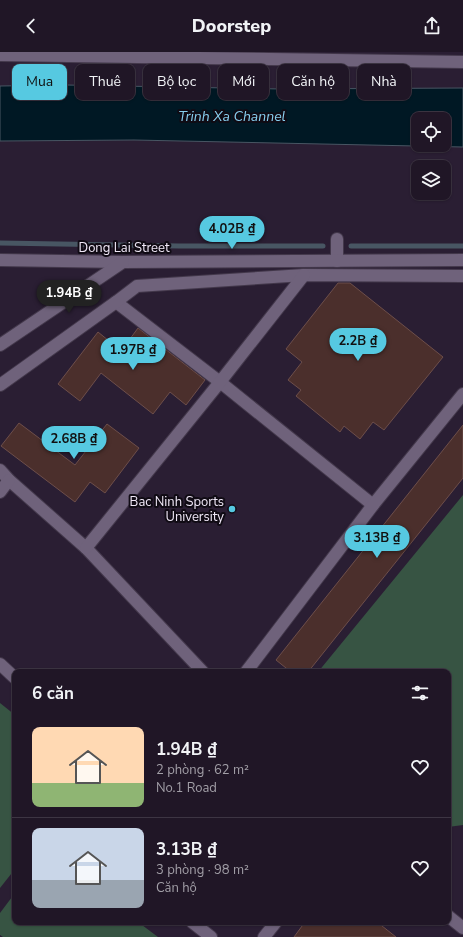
<!DOCTYPE html>
<html lang="vi">
<meta charset="utf-8">
<style>
body{margin:0;font-family:"Nunito Sans",sans-serif;background:#281f2e;color:#f1f3f6;height:100vh;display:flex;flex-direction:column;font-size:15px;white-space:nowrap}
*{box-sizing:border-box;margin:0}
p{font-size:13px;color:#a29fa7}
.icon{flex:none;width:22px;height:22px;fill:none;stroke:currentColor;stroke-width:2;stroke-linecap:round;stroke-linejoin:round}
.map{position:relative;flex:1;overflow:hidden}
.panel{position:absolute;left:12px;top:617px;width:439px;height:256px;display:flex;flex-direction:column;background:#201626;border-radius:8px;box-shadow:0 1px 3px #0004,0 0 0 1px #3d3543}
.panel>*{flex:none}
.guide{position:absolute;left:12px;top:12px;width:439px;height:36px;display:flex;gap:8px}
.fabs{position:absolute;left:411px;top:60px;display:grid;gap:8px}
.fabs a{display:grid;place-items:center;width:40px;height:40px;border-radius:8px;background:#201626;box-shadow:0 1px 3px #0004,0 0 0 1px #3d3543;font-size:20px}
.price{position:absolute;translate:-50% -34px;padding:0 9px;border-radius:14px;background:#56c9e1;color:#111;font-size:13px;line-height:26px;filter:drop-shadow(0 1px 2px #0008)}
.price::after{content:'';position:absolute;left:50%;top:24px;width:12px;height:9px;margin-left:-6px;background:inherit;clip-path:polygon(0 0,100% 0,50% 100%)}
.price.on{background:#222;color:#fff}
ul{padding:0;list-style:none}
li{display:flex;align-items:center;gap:12px;height:100px;padding:0 20px}
li+li{border-top:1px solid #3d3543}
li span{display:grid;place-items:center;flex:none;width:112px;height:80px;border-radius:8px;color:#555}
li>.icon{margin-inline-start:auto}
span .icon{width:48px;height:48px;fill:#fffc;stroke-width:1}
li b{font-size:17px}
h2{display:flex;justify-content:space-between;align-items:center;height:48px;padding:0 20px;font-size:17px}
.pill{padding:0 14px;border-radius:8px;background:#201626;box-shadow:0 1px 3px #0004,0 0 0 1px #3d3543;font-size:14px;line-height:36px}
.pill.on{background:#56c9e1;color:#111}
header{display:flex;justify-content:space-between;align-items:center;height:52px;padding:0 20px;background:#201626;font-size:18px;font-weight:800}
.map>svg:first-child{display:block}
.green{fill:#375443}
.water{fill:#001824;stroke:#485663;fill-rule:evenodd}
.lines{fill:none;stroke-linecap:round;stroke-linejoin:round}
.stream{stroke:#485663;stroke-width:5}
.building{fill:#4b2f2c;stroke:#6d4e4a}
.minor-casing{stroke:#43384b;stroke-width:14}
.minor{stroke:#6f627b;stroke-width:12}
.poi-dot{fill:#56c9e1;stroke:#100b14;stroke-width:1.5}
.labels{text-anchor:middle;dominant-baseline:central;stroke-width:4;stroke-linejoin:round;paint-order:stroke}
.street-label{font-size:13px;fill:#f0e8f7;stroke:#100b14}
.poi-label{font-size:13px;fill:#f0e8f7;stroke:#100b14;text-anchor:end}
.water-label{font-size:14px;font-style:italic;fill:#87ceee;stroke:#100b14}
</style>
<header><svg class="icon" aria-label="back" viewBox="0 0 24 24"><path d="M15 5l-7 7 7 7"/></svg>Doorstep<svg class="icon" aria-label="share" viewBox="0 0 24 24"><path d="M12 15V3M7 8l5-5 5 5M5 13v7h14v-7"/></svg></header>
<div class="map">
<svg width="463" height="885" viewBox="0 0 463 885">
<rect width="100%" height="100%" fill="#2a1e33"/>
<g class="green">
<polygon points="463,443 463,773 448,775 448,620 318,620"/>
<polygon points="0,651 15,663 15,817 0,836"/>
<polygon points="15,841 15,870 138,870 158,885 3,885 0,883 0,861"/>
</g>
<path class="water" d="M66,33L281,37L463,36V95L134,88L0,89V34ZM418,67H444V93H418Z"/>
<g class="lines">
<g class="stream">
<polyline points="0,191 179,194 323,194"/>
<polyline points="351,194 463,194"/>
</g>
</g>
<g class="building">
<polygon points="338,231 350,231 443,305 384,378 373,370 360,387 344,374 340,380 296,344 301,338 288,328 302,310 286,297"/>
<polygon points="138,276 205,328 186,353 170,340 153,362 101,321 80,349 58,332 98,280 114,293 119,286 127,291"/>
<polygon points="19,371 75,413 107,372 139,396 105,441 90,430 75,450 1,394"/>
<polygon points="463,373 463,426 308,620 291,620 276,608"/>
<polygon points="305,870 377,870 396,885 294,885"/>
</g>
<g class="lines">
<g class="minor-casing">
<g id="minor">
<polyline points="0,3 463,10"/>
<polyline points="337,187 337,209"/>
<polyline points="0,208 123,210 463,208"/>
<polyline points="116,250 220,330 373,453"/>
<polyline points="0,293 123,210"/>
<polyline points="0,333 116,250 137,234 304,223 463,224"/>
<polyline points="0,418 9,428 86,496 203,620"/>
<polyline points="0,440 9,428"/>
<polyline points="86,496 220,330 304,223"/>
<polyline points="0,612 15,626"/>
<polyline points="246,620 373,453 463,342"/>
<polyline points="448,864 463,876"/>
<polyline points="192,870 211,885"/>
<polyline points="264,885 276,870"/>
</g>
</g>
<use href="#minor" class="minor"/>
</g>
<circle class="poi-dot" cx="232" cy="457" r="4"/>
<g class="labels">
<g class="street-label">
<text x="124" y="196">Dong Lai Street</text>
</g>
<g class="poi-label">
<text x="224" y="450">Bac Ninh Sports<tspan x="224" dy="15">University</tspan></text>
</g>
<g class="water-label">
<text x="232" y="64">Trinh Xa Channel</text>
</g>
</g>
</svg>
<div class="fabs">
<a><svg class="icon" aria-label="locate" viewBox="0 0 24 24"><circle cx="12" cy="12" r="6"/><path d="M12 2v4M12 18v4M2 12h4M18 12h4"/></svg></a>
<a><svg class="icon" aria-label="layers" viewBox="0 0 24 24"><path d="M12 4l9 5-9 5-9-5zM3 14l9 5 9-5"/></svg></a>
</div>
<b class="price" style="left:232px;top:198px">4.02B ₫</b>
<b class="price on" style="left:69px;top:262px">1.94B ₫</b>
<b class="price" style="left:358px;top:310px">2.2B ₫</b>
<b class="price" style="left:133px;top:319px">1.97B ₫</b>
<b class="price" style="left:74px;top:408px">2.68B ₫</b>
<b class="price" style="left:377px;top:507px">3.13B ₫</b>
<div class="guide">
<a class="pill on">Mua</a>
<a class="pill">Thuê</a>
<a class="pill">Bộ lọc</a>
<a class="pill">Mới</a>
<a class="pill">Căn hộ</a>
<a class="pill">Nhà</a>
</div>
<section class="panel">
<h2>6 căn<svg class="icon" aria-label="filters" viewBox="0 0 24 24"><path d="M4 7h16M4 17h16"/><circle cx="9" cy="7" r="2"/><circle cx="15" cy="17" r="2"/></svg></h2>
<ul>
<li><span style="background:linear-gradient(#ffd9b3 70%,#8fb573 0)"><svg class="icon" aria-label="home" viewBox="0 0 24 24"><path d="M3 11l9-7 9 7M6 9v11h12V9"/></svg></span><div><b>1.94B ₫</b><p>2 phòng · 62 m²</p><p>No.1 Road</p></div><svg class="icon" aria-label="heart" viewBox="0 0 24 24"><path d="M12 20l-8-8c-3-5 5-10 8-4 3-6 11-1 8 4z"/></svg></li>
<li><span style="background:linear-gradient(#c9d6e8 65%,#9aa5b1 0)"><svg class="icon" aria-label="home" viewBox="0 0 24 24"><path d="M3 11l9-7 9 7M6 9v11h12V9"/></svg></span><div><b>3.13B ₫</b><p>3 phòng · 98 m²</p><p>Căn hộ</p></div><svg class="icon" aria-label="heart" viewBox="0 0 24 24"><path d="M12 20l-8-8c-3-5 5-10 8-4 3-6 11-1 8 4z"/></svg></li>
</ul>
</section>
</div>
